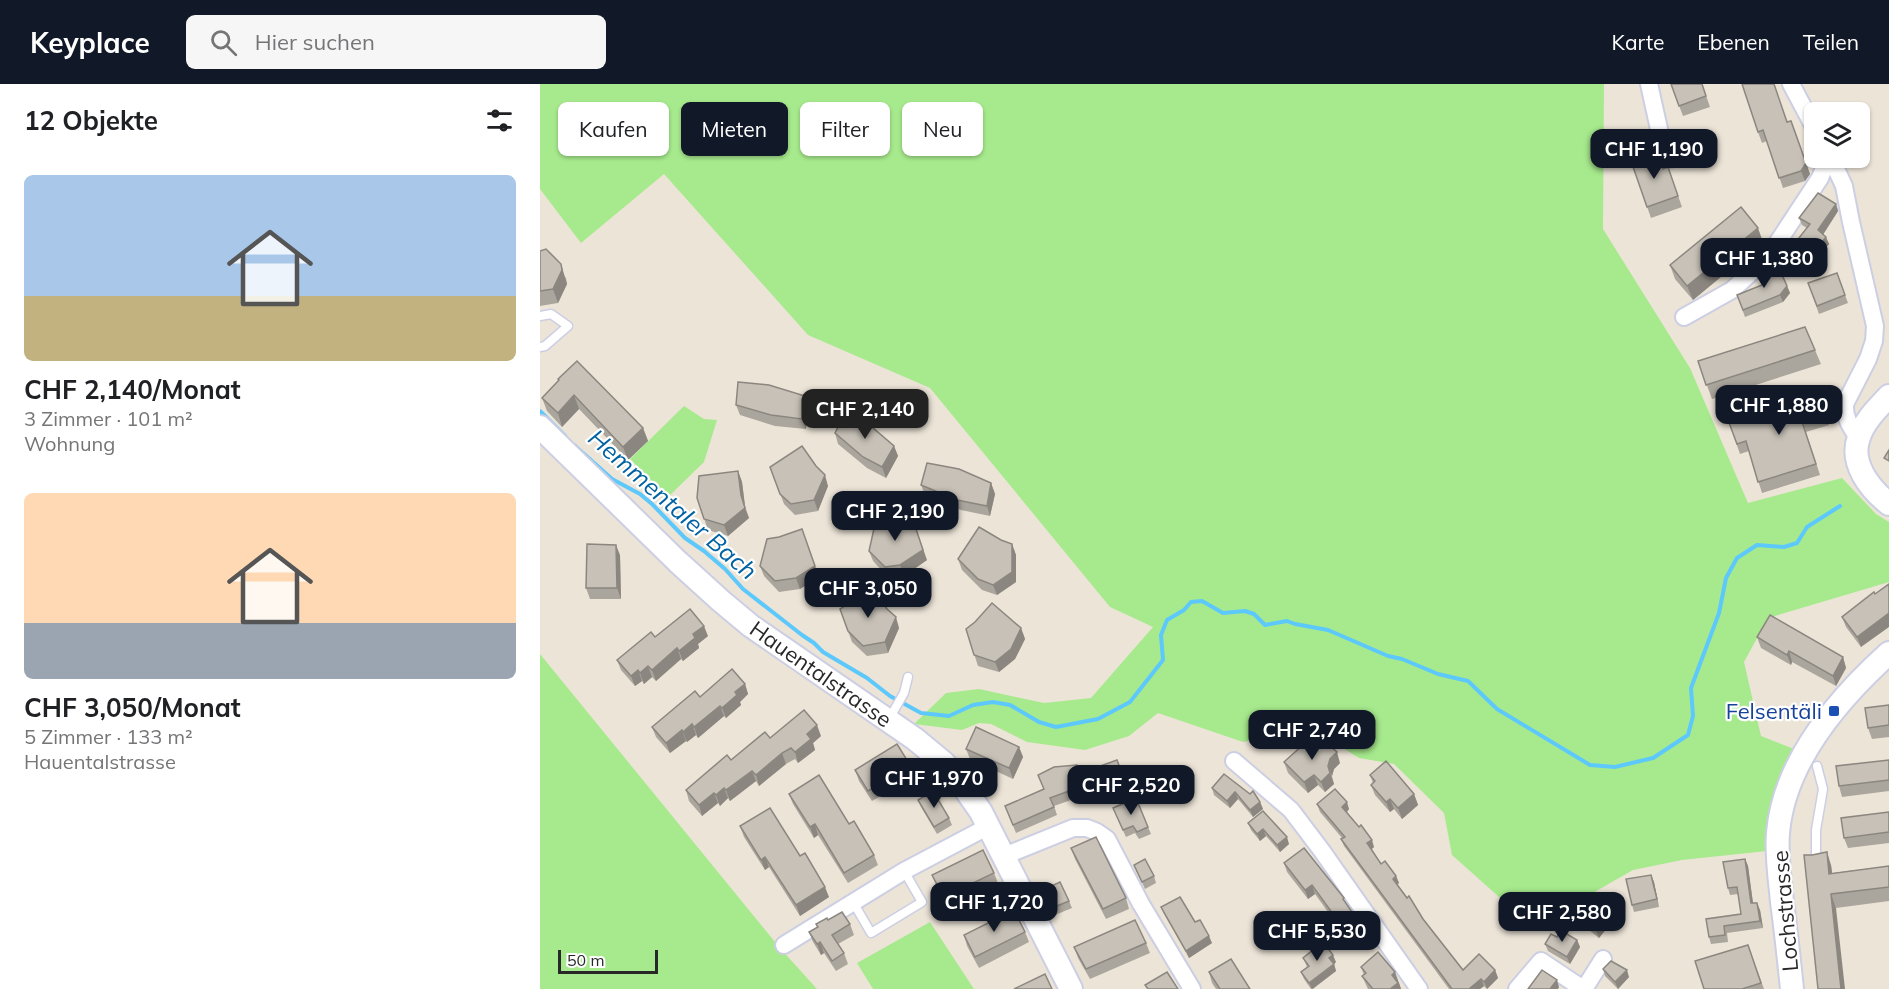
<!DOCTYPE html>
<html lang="de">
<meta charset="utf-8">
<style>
body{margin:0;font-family:Mulish,sans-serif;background:#f6f6f6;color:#202124;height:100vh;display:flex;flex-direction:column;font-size:22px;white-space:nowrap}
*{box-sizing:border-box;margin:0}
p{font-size:20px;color:#757577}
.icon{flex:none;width:33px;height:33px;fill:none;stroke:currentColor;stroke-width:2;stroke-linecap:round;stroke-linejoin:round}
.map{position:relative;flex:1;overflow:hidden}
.sheet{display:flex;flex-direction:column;background:#fff;width:540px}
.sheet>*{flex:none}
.guide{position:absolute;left:18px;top:18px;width:570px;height:54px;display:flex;gap:12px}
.buttons{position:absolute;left:1264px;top:18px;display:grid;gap:12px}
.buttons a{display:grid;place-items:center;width:66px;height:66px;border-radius:9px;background:#fff;box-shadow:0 2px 4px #0004;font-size:30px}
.scale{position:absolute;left:18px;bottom:15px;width:100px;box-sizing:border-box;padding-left:6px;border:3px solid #282828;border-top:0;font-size:16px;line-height:21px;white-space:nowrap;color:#282828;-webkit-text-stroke:4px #fff;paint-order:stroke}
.price{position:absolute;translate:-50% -51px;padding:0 14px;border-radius:12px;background:#111827;color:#fff;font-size:20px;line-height:39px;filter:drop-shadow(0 2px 3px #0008)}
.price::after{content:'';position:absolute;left:50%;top:36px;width:18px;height:14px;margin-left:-9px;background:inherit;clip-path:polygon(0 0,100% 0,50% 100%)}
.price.on{background:#222;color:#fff}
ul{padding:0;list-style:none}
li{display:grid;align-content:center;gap:12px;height:318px;padding:0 24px}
li span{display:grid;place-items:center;height:186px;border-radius:9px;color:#555}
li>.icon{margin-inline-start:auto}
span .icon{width:108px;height:108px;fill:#fffc;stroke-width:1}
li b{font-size:26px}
h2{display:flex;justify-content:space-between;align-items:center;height:72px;padding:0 24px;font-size:26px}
.tag{padding:0 21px;border-radius:9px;background:#fff;box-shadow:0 2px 4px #0004;font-size:21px;line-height:54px}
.tag.on{background:#111827;color:#fff}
header{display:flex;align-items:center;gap:36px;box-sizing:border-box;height:84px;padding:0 30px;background:#111827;color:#fff}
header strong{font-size:28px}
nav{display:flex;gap:33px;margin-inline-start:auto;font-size:21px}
.search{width:420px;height:54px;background:#f6f6f6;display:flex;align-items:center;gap:15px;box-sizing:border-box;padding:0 21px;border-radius:9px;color:#757577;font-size:22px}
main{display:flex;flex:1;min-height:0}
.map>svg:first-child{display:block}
.green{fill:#a7ea8d}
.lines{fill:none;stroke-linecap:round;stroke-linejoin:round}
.stream{stroke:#5dc8fb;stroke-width:4}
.lane-casing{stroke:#cccfe3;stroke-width:11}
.street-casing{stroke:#cccfe3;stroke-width:20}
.secondary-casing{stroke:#cccfe3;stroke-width:26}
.lane{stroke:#fff;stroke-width:8}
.street{stroke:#fff;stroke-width:16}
.secondary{stroke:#fff;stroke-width:22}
.wall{fill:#aba69d}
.shaded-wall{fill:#8b8780}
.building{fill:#c7c1b7;stroke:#8b8780;stroke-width:1.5}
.transit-dot{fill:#1a4fb4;stroke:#fff;stroke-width:2}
.labels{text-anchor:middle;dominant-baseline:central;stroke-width:4.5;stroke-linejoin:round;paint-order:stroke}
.street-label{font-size:22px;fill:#282828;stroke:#fff}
.transit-label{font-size:22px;fill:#164399;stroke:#fff;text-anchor:end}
.water-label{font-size:24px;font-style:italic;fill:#0062a3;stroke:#fff}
</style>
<header>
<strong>Keyplace</strong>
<div class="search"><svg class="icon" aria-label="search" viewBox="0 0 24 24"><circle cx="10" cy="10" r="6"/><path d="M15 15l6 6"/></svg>Hier suchen</div>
<nav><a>Karte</a><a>Ebenen</a><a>Teilen</a></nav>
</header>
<main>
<section class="sheet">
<h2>12 Objekte<svg class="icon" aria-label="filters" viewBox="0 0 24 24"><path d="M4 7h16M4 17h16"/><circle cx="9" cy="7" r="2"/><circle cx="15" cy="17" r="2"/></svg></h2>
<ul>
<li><span style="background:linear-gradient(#a9c7e8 65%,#c2b280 0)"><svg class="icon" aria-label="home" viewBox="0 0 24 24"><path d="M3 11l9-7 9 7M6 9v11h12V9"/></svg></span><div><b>CHF 2,140/Monat</b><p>3 Zimmer · 101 m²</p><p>Wohnung</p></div></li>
<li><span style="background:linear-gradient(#ffd9b3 70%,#9aa5b1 0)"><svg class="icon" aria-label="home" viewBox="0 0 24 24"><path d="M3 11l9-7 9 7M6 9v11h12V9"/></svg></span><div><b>CHF 3,050/Monat</b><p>5 Zimmer · 133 m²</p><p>Hauentalstrasse</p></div></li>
</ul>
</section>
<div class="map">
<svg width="1349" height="905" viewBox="0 0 1349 905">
<rect width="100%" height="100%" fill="#ece4d7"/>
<g class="green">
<polygon points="0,0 1064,0 1063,145 1150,284 1208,419 1302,394 1336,430 1349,438 1349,498 1228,534 1204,578 1221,652 1254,665 1227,767 1142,776 1093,786 1030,822 987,838 912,771 904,729 854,680 819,674 795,659 771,665 754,647 703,658 618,629 589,652 545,666 487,658 451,640 439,639 422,646 374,640 406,609 439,605 504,619 551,614 613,543 570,523 390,304 268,251 124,90 41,159 0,105"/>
<polygon points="144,322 164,335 177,336 164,378 128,413 90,375"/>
<polygon points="0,570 240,864 277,905 0,905"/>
<polygon points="390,838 434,905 333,905 317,879"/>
</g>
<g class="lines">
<g class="stream">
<polyline points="0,327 25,352"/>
<polyline points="34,361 72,395 100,410 112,420 145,454 164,467 185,485 203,505 262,551 274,559 283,568 327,594 350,612 381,629 409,632 433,621 453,618 470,621 499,638 516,643 558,635 590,618 623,576 621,551 627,536 644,526 651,518 662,517 683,529 705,527 714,530 725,541 747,537 755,540 788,546 848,572 862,575 898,590 928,597 957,625 1050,681 1075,683 1113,674 1148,651 1153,632 1151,604 1179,529 1186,494 1197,474 1217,461 1244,463 1257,459 1267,443 1300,422"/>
</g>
<g class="lane-casing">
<g id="lane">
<polyline points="0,232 11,230 28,242 5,262 0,263"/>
<polyline points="349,635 364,609 368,593"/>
<polyline points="1276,778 1276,746 1283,705 1277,682"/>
<polyline points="313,818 331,849 382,818 364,787"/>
</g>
</g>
<g class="street-casing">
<g id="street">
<polyline points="1109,0 1123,63 1131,75"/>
<polyline points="1251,0 1275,45"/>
<path d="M1291,74L1304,102L1311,138L1335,242L1334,257L1328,275L1305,320C1304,334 1311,343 1318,354"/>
<polyline points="1144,233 1192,206 1228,173 1280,94 1288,74"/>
<polyline points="694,677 751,726 782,767 879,905"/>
<polyline points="464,772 533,744 547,744 557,748 567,755 601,820 652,905"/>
<polyline points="244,861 364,787 449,742"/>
<polyline points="977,905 1001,877 1043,905"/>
<polyline points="1044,905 1063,875"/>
</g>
</g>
<g class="secondary-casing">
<g id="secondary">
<path d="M1349,312C1338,324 1324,337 1319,353C1309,379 1330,405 1349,420"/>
<polyline points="0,343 138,478 181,517 211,542 375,655 404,679 418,695 441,728 531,905"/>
<path d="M1252,905C1249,876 1246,847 1242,818C1240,795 1236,772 1238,749C1244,677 1298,615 1349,569"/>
</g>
</g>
<use href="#lane" class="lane"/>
<use href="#street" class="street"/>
<use href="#secondary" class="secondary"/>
</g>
<g class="wall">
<polygon points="1131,0 1162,0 1170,23 1143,32"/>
<polygon points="1247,38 1270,90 1265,97 1243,104 1227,57 1222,59 1218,48"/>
<polygon points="1091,77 1123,85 1128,83 1142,123 1111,134"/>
<polygon points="1296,120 1298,127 1283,150 1289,160 1270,183 1253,171 1251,164 1267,144 1262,141 1259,134"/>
<polygon points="1223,158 1153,216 1135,195 1130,181"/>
<polygon points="0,167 26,194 27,200 18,219 0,222"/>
<polygon points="1297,189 1308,219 1279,230 1268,199"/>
<polygon points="1222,201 1247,202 1250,209 1243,218 1205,233 1197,211"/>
<polygon points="1275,266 1281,280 1172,315 1158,277"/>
<polygon points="18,295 103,344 108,357 88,376 39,325 22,343 7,327 2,314 19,297"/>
<polygon points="1277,307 1289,341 1266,348 1280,391 1222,409 1209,367 1200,370 1188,336"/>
<polygon points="196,321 268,322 266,345 235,342 200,331"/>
<polygon points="295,349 354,362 358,372 346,394 327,384 298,360"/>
<polygon points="230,383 288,402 278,427 255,431 244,420"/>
<polygon points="198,387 202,398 205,422 209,434 188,452 168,446 157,414"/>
<polygon points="451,399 455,410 450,432 421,426 385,411 381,401"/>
<polygon points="461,456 472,460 476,471 476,498 457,511 442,506 422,486 418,475"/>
<polygon points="329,467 387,476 364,492 349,494 333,477"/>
<polygon points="80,471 81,515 50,515 46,504"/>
<polygon points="220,482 279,493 260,505 239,508 224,492"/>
<polygon points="1335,510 1321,563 1306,543 1302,533"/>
<polygon points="300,525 359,544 348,569 327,572 312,558"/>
<polygon points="435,538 481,544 485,555 475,575 459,588 438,582 426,545"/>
<polygon points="168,552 158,560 159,564 143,577 141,575 116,597 112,593 104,600 102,597 95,602 81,586 77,576 115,553"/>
<polygon points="1217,553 1303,573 1306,584 1296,602 1252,578 1251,581 1221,564"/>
<polygon points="205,600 208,610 200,618 201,621 186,634 184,632 158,654 156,651 147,658 146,657 130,669 116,653 112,643 160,613"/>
<polygon points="1349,621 1349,653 1332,655 1328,644"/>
<polygon points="281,652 273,659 275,666 258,679 255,675 246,680 219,702 216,697 190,717 188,714 180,722 178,719 162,732 149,717 146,706 191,676 230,654"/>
<polygon points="479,663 483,673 473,695 430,675 426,665"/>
<polygon points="577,676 586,701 564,709 562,705 514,722 517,731 476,749 465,722 504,705 498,691 541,689"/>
<polygon points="1349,676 1349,707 1302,713 1299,702"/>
<polygon points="744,678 800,679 794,685 792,692 794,700 785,708 778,701 768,709 748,689"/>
<polygon points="370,681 374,692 332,717 319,697 315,686"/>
<polygon points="830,691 874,710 878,721 862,735 854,725 850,728 835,711 831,701 833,699"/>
<polygon points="672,704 710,710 720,718 723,725 713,733 698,715 690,724 674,711"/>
<polygon points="249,710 309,740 334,771 338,781 308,799 278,751 274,754 253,720"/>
<polygon points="378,716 409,734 412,741 397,750 381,723"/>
<polygon points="777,720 809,725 807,728 834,763 832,765 841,780 856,792 859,799 857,801 923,886 955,886 958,894 947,905 944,902 940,905 909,905 804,762 801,755 802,754 780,728"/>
<polygon points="573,724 608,743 611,750 599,755 595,749 586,753"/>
<polygon points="723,727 749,760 740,768 726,752 720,757 711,746 708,739"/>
<polygon points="1349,728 1349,759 1308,764 1304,754"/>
<polygon points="200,742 289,813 260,832 229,783 225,786 204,753"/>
<polygon points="531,764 586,814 589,825 566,835 535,775"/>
<polygon points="1272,771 1291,781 1292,789 1349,782 1349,817 1296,824"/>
<polygon points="1205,775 1208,782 1213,819 1220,826 1223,844 1187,849 1188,858 1171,860 1169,853 1201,830 1198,810 1190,811 1188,804"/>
<polygon points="744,779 806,820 819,838 822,847 809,857 775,810 768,815 747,788"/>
<polygon points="594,781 614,792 616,799 605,805"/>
<polygon points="454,789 458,799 408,824 396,801 392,791"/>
<polygon points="1111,791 1114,798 1119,823 1094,828 1092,821"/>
<polygon points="503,806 529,817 532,824 515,831"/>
<polygon points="621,823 655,838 672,859 649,874 624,830"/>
<polygon points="1072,827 1075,834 1059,854 1040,839 1037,832"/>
<polygon points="288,836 310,840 314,851 298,860 304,869 308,880 296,887 284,869 281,871 273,858 269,848 277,843 276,840"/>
<polygon points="485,848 489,858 439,884 427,862 424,851"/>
<polygon points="1017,853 1037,856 1040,863 1030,880 1008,867 1005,860"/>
<polygon points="606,859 610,869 550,895 538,874 534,863"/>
<polygon points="1208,861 1224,905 1164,905"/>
<polygon points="763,874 796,878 794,880 796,887 773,905 771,905 764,895 761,888 767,883"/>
<polygon points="821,883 859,899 861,905 828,905 822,892 824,891"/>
<polygon points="1063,885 1089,893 1078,905 1065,892"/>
<polygon points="669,888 710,905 676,905 672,899"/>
</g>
<g class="shaded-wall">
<polygon points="1255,47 1270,90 1265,97 1261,87"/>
<polygon points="1296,120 1298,127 1281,154 1278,146"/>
<polygon points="1218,144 1223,158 1153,216 1147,202"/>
<polygon points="1286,153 1289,160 1270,183 1268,176"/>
<polygon points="21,180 27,200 18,219 13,205"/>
<polygon points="1247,202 1250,209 1243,218 1240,211"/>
<polygon points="34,311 39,325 22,343 18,329"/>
<polygon points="265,312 268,322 266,345 262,335"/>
<polygon points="103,344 108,357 88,376 83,363"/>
<polygon points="354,362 358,372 346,394 342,383"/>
<polygon points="198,387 202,398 205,422 201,411"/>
<polygon points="285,391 288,402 278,427 274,416"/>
<polygon points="451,399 455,410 450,432 447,422"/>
<polygon points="205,424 209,434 188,452 184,441"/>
<polygon points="371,430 387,476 364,492 360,481"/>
<polygon points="266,456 279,493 260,505 256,494"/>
<polygon points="472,460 476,471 476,498 457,511 453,501"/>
<polygon points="76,461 80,471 81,515 77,504"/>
<polygon points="1349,529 1349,543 1321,563 1317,553"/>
<polygon points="356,533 359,544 348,569 345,558"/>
<polygon points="164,542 168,552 158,560 159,564 143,577 139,567 153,550"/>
<polygon points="481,544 485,555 475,575 459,588 455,578"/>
<polygon points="137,564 141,575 116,597 112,586"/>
<polygon points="1249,567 1252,578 1251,581 1247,571"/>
<polygon points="1303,573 1306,584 1296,602 1293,592"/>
<polygon points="108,582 112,593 104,600 100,589"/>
<polygon points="98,586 102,597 95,602 91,592"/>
<polygon points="205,600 208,610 200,618 201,621 186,634 182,624 195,608"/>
<polygon points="180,622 184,632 158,654 154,643"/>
<polygon points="152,640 156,651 147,658 143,648"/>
<polygon points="277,641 281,652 273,659 275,666 258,679 255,668 267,650"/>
<polygon points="142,646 146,657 130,669 126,659"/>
<polygon points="479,663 483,673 473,695 469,684"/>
<polygon points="797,668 800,679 794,685 792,692 788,682 790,675"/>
<polygon points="242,669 246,680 219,702 216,691"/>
<polygon points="212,687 216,697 190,717 186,706"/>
<polygon points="790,689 794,700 785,708 781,698"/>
<polygon points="774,691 778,701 768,709 764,698"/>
<polygon points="184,704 188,714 180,722 176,711"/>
<polygon points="695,708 698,715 690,724 687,717"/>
<polygon points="174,709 178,719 162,732 159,721"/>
<polygon points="874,710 878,721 862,735 858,724"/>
<polygon points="850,715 854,725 850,728 846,718"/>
<polygon points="720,718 723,725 713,733 710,726"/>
<polygon points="807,718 809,725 805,730 802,723"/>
<polygon points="275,740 278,751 274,754 270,743"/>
<polygon points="723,745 726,752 720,757 717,750"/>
<polygon points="747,753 749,760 740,768 737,761"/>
<polygon points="832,756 834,763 830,766 827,759"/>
<polygon points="1287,768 1291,781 1294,803 1289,790"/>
<polygon points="225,773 229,783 225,786 221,776"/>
<polygon points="1205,775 1208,782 1214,827 1211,819"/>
<polygon points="1111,791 1114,798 1119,823"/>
<polygon points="856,792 859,799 855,802 853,795"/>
<polygon points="772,801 775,810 768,815 765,806"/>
<polygon points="285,803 289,813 260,832 256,821"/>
<polygon points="1291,810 1296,824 1305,905 1301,905"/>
<polygon points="1217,819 1220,826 1223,844 1220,837"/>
<polygon points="1072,827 1075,834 1059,854 1056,847"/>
<polygon points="819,838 822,847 809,857 806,848"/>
<polygon points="669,852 672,859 649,874 646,867"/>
<polygon points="1037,856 1040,863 1030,880 1027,873"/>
<polygon points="280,858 284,869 281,871 277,860"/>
<polygon points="793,871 796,878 794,880 796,887 772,905 769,899 789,874"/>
<polygon points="955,886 958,894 947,905 944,898"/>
<polygon points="1087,886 1089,893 1078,905 1075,898"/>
<polygon points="855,888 859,899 861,905 850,905 852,891"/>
<polygon points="941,895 944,902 940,905 929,905"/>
<polygon points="1017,896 1019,903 1018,905 1010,905"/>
</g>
<g class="building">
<polygon points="1131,0 1162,0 1166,12 1139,22"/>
<polygon points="1202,0 1234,0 1247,38 1251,37 1266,79 1261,87 1239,94 1223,46 1218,48"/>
<polygon points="1298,23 1302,28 1290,28"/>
<polygon points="1117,69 1123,85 1128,83 1138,112 1107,123 1091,77"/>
<polygon points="1278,109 1296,120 1278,146 1286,153 1268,176 1251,164 1270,140 1259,134"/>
<polygon points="1201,123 1218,144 1147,202 1130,181"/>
<polygon points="6,165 21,180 22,186 13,205 0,207 0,167"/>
<polygon points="1238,182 1247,202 1240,211 1203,226 1197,211 1222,201 1218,190"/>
<polygon points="1297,189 1305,211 1277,222 1268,199"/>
<polygon points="1265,243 1275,266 1166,301 1158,277"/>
<polygon points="37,277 103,344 83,363 34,311 18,329 2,314 19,296 18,295"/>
<polygon points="198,298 229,301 265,312 262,335 231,331 196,321"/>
<polygon points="1277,307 1285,330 1262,338 1276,380 1218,398 1206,357 1197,360 1188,336"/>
<polygon points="305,330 333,344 354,362 342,383 323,373 295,349"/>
<polygon points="262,362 276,382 285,391 274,416 251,420 240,410 230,383"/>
<polygon points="1349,366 1349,377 1344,374"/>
<polygon points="387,379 419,385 451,399 447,422 417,416 381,401"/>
<polygon points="198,387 201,411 205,424 184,441 164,435 157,414 159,392"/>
<polygon points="371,430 383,466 360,481 345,483 329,467 335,440 347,438"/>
<polygon points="439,443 461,456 472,460 472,488 453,501 438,495 418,475"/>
<polygon points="262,445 275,482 256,494 235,497 220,482 227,455 239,453"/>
<polygon points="47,460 76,461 77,504 46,504"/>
<polygon points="1349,500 1349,529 1317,553 1302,533 1334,508 1335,510"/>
<polygon points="333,504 347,525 356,533 345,558 323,562 308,547 300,525"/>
<polygon points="452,519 481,544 471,565 455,578 434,571 426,545 435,538"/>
<polygon points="150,525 164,542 153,550 155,554 139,567 137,564 112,586 108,582 100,589 98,586 91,592 77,576 111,548 115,553"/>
<polygon points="1230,531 1303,573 1293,592 1249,567 1247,571 1217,553"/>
<polygon points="192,585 205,600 195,608 197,611 182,624 180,622 154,643 152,640 143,648 142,646 126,659 112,643 155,607 160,613"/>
<polygon points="1349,621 1349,641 1328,644 1325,624"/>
<polygon points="264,626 277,641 267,650 271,655 255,668 251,664 242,669 216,691 212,687 186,706 184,704 176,711 174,709 159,721 146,706 187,671 191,676 225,648 230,654"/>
<polygon points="436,643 479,663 469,684 426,665"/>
<polygon points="765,659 787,659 797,668 790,675 788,682 790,689 781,698 774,691 764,698 744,678"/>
<polygon points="357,660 370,681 328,707 315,686"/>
<polygon points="577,676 583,692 561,701 559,696 510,714 514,723 473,741 465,722 504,705 498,691 514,683 537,681 541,689"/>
<polygon points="1349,676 1349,696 1299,702 1296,682"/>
<polygon points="846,677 874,710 858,724 850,715 846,718 831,701 835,697 830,691"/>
<polygon points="684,690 710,710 713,707 720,718 710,726 695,708 687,717 672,704"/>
<polygon points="279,691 309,740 314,737 334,771 304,789 275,740 270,743 249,710"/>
<polygon points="795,705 807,718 802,723 819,743 821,741 832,756 827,759 841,780 845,777 856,792 853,795 867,814 869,812 883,835 923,886 939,870 955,886 944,898 941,895 929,905 912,905 801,755 805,753 777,720"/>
<polygon points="393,707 409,734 394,743 378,716"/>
<polygon points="596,714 608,743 597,748 593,742 583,746 573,724"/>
<polygon points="230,724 260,772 265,769 285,803 256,821 225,773 221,776 200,742"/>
<polygon points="723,727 747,753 737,761 723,745 717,750 708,739"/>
<polygon points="1349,728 1349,748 1304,754 1301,734"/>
<polygon points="556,753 586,814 563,825 531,764"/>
<polygon points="764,764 804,814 803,815 819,838 806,848 772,801 765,806 744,779"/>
<polygon points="443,766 454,789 404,813 392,791"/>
<polygon points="1287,768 1289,790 1349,782 1349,803 1291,810 1301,905 1278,905 1264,771 1272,771"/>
<polygon points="605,775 614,792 602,798 594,781"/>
<polygon points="1205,775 1211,819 1217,819 1220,837 1184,842 1185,851 1169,853 1166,835 1201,830 1197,803 1188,804 1183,778"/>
<polygon points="1111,791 1117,815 1092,821 1086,795"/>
<polygon points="520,798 529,817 512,824 503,806"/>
<polygon points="1053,812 1072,827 1056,847 1037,832"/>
<polygon points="640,813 655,838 660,836 669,852 646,867 621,823"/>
<polygon points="474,826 485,848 435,873 424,851"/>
<polygon points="302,828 310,840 292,851 304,869 292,877 280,858 277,860 269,848 278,843 276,840 287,834 288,836"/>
<polygon points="595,836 606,859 546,885 534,863"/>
<polygon points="1020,846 1037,856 1027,873 1005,860 1011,850 1017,853"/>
<polygon points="783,858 793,871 789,874 794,880 769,899 761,888 769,882 763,874"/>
<polygon points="1208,861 1221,899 1202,905 1164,905 1155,877"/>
<polygon points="838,868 855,888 852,891 858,899 850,905 833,905 822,892 826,889 821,883"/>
<polygon points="691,875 710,905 680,905 669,888"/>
<polygon points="1071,877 1087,886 1075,898 1063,885"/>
<polygon points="1002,886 1017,896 1010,905 988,905"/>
<polygon points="627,888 638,905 608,905 605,901"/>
<polygon points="505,890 512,905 474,905"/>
</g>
<rect class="transit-dot" x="1288" y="621" width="12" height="12" rx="3"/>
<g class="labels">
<g class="street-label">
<text transform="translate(281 590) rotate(35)">Hauentalstrasse</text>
<text transform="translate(1245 827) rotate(-95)">Lochstrasse</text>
</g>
<g class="transit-label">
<text x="1282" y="627">Felsentäli</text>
</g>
<g class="water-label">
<text transform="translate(133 420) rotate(41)">Hemmentaler Bach</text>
</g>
</g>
</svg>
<div class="buttons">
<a><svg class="icon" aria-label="layers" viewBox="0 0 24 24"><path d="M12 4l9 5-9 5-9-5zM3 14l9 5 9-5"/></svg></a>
</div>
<div class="scale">50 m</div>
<b class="price" style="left:1114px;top:96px">CHF 1,190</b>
<b class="price" style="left:1224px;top:205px">CHF 1,380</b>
<b class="price" style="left:1239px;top:352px">CHF 1,880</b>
<b class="price on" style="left:325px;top:356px">CHF 2,140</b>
<b class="price" style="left:355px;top:458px">CHF 2,190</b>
<b class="price" style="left:328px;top:535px">CHF 3,050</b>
<b class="price" style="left:772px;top:677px">CHF 2,740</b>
<b class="price" style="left:394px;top:725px">CHF 1,970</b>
<b class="price" style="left:591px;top:732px">CHF 2,520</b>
<b class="price" style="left:454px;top:849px">CHF 1,720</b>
<b class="price" style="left:1022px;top:859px">CHF 2,580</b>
<b class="price" style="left:777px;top:878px">CHF 5,530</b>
<div class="guide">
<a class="tag">Kaufen</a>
<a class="tag on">Mieten</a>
<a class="tag">Filter</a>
<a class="tag">Neu</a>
</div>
</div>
</main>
